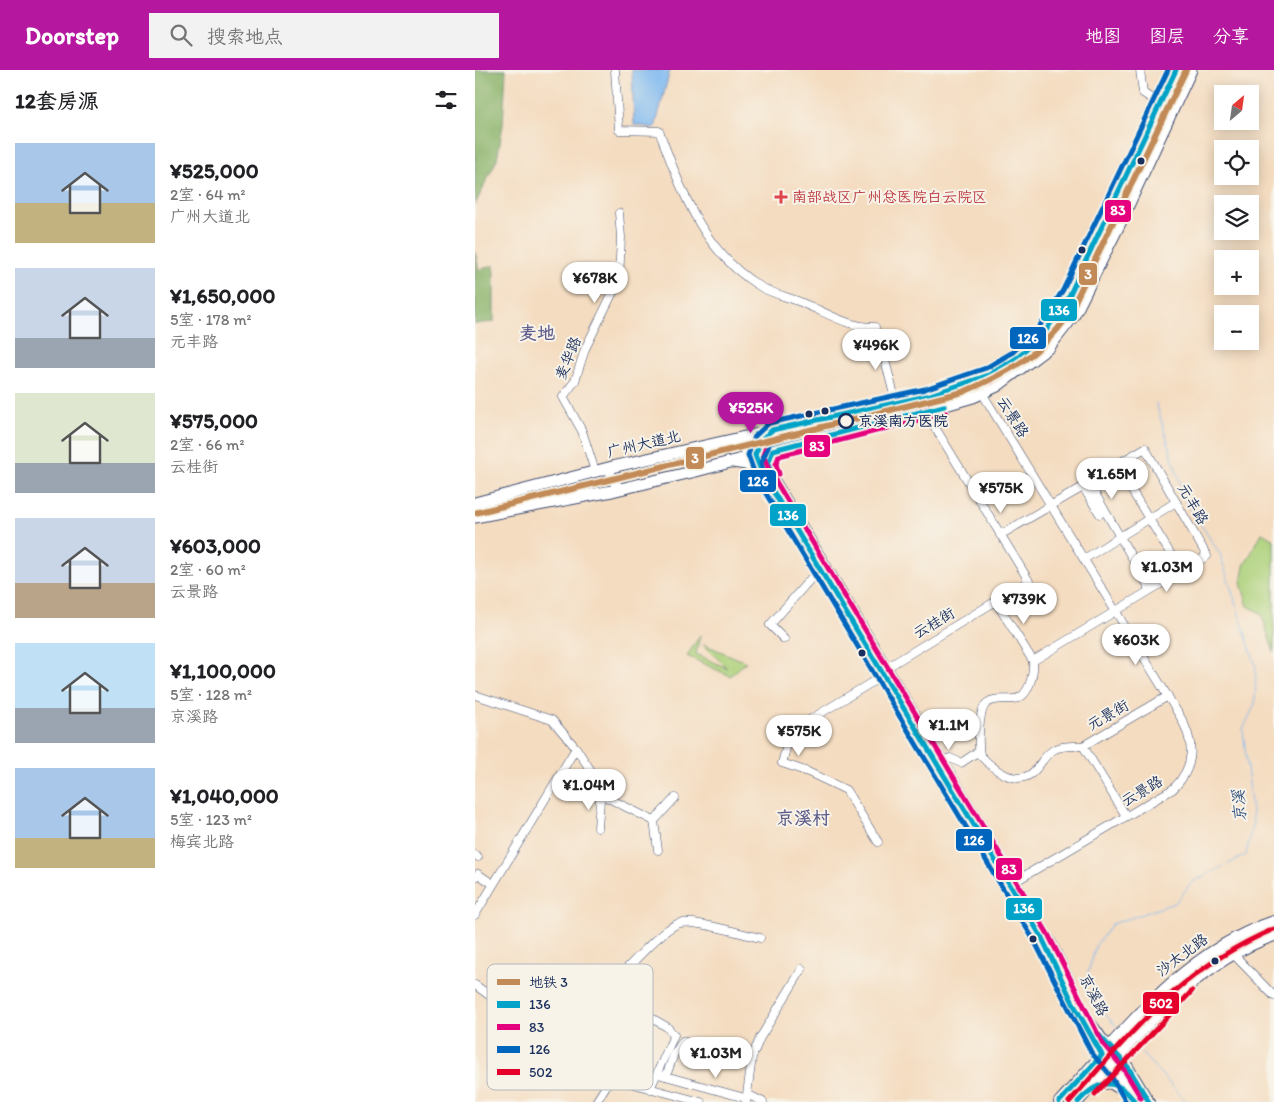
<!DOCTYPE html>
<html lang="zh">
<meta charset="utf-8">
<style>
body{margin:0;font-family:Itim,"LXGW WenKai TC",sans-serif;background:#f2f2f2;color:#202124;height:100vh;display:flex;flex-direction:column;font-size:19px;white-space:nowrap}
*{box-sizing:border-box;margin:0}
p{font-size:16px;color:#757577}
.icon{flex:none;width:28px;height:28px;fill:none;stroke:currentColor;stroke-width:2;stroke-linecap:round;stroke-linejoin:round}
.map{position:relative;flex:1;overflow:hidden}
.sheet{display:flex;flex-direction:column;background:#fff;width:475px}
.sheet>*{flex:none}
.needle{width:32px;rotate:29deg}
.controls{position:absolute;left:739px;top:15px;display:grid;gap:10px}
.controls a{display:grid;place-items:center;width:45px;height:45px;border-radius:0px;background:#fff;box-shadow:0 2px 12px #0003;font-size:25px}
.price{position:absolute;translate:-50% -42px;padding:0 11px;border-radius:18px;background:#fff;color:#222;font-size:16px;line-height:32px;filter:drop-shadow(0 1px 2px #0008)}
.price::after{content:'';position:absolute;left:50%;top:30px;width:15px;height:11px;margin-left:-8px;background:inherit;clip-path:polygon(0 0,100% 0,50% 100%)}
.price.active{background:#b5179e;color:#fff}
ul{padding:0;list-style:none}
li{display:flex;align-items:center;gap:15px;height:125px;padding:0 15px}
li span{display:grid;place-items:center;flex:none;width:140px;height:100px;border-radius:0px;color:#555}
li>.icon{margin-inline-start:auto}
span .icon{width:60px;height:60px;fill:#fffc;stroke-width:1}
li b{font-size:21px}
h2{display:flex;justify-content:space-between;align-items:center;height:60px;padding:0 15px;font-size:21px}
header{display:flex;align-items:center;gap:30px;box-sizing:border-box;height:70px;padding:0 25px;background:#b5179e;color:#fff}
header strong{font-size:24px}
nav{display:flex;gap:28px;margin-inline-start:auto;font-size:18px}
.search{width:350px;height:45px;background:#f2f2f2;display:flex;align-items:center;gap:12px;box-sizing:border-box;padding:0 18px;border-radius:0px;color:#757577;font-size:19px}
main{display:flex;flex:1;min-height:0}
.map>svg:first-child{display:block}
.green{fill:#add17b;stroke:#64806c}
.forest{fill:#8ab36b;stroke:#527164}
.water{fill:#7fb9f0;stroke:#4d74a7}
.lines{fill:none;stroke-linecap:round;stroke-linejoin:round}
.stream{stroke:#7fb9f0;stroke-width:1}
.minor-casing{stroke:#3c496d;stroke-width:9}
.major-casing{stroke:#3c496d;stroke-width:12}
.highway-casing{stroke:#3c496d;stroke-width:13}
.minor{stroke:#fff;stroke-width:8}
.major{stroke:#fff;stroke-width:10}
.highway{stroke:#fff;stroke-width:11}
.bus-1-casing{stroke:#f7f3e8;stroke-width:9}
.bus-2-casing{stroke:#f7f3e8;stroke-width:9}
.bus-3-casing{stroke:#f7f3e8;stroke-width:9}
.bus-4-casing{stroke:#f7f3e8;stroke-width:9}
.bus-1{stroke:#01a3c8;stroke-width:5}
.bus-2{stroke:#e5007d;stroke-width:5}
.bus-3{stroke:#0065bd;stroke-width:5}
.bus-4{stroke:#e4002b;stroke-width:5}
.metro-1-casing{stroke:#f7f3e8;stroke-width:10}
.metro-1{stroke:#c28a56;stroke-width:6}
.bus-dot{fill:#1b2f5e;stroke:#f7f3e8;stroke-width:2}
.health-dot{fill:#e0444e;stroke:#f7f3e8;stroke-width:2}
.stop-dot{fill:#f7f3e8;stroke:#1b2f5e;stroke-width:2.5}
.labels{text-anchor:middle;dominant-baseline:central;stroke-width:4;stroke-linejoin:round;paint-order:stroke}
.health-label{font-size:15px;fill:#be3a42;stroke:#f7f3e8;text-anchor:start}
.street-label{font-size:15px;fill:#1b2f5e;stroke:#f7f3e8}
.stop-label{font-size:15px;font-weight:bold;fill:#1b2f5e;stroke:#f7f3e8;text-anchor:start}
.water-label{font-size:16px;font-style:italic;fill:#345282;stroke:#f7f3e8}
.quarter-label{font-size:18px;font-weight:bold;fill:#5e5c8c;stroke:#f7f3e8}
.key{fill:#f7f3e8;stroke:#b5b8bf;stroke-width:1}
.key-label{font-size:14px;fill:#1b2f5e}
.line-badge{stroke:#f7f3e8;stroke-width:2}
.badge-label{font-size:14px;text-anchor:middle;font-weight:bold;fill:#fff}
</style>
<header>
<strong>Doorstep</strong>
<div class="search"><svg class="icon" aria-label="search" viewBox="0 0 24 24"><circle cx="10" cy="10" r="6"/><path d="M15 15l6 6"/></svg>搜索地点</div>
<nav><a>地图</a><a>图层</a><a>分享</a></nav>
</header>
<main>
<section class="sheet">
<h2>12套房源<svg class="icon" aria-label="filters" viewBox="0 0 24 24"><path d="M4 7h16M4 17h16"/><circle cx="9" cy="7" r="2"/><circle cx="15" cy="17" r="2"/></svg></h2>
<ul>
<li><span style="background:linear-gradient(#a9c7e8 60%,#c2b280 0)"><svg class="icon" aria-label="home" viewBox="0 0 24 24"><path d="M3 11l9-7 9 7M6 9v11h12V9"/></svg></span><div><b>¥525,000</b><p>2室 · 64 m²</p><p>广州大道北</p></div></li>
<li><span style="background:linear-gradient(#c9d6e8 70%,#9aa5b1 0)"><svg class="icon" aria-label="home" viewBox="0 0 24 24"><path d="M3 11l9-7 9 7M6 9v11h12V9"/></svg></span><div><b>¥1,650,000</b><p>5室 · 178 m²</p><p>元丰路</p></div></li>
<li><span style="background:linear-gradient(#dfe7d0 70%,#9aa5b1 0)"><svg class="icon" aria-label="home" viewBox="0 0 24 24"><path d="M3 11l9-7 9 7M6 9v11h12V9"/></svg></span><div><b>¥575,000</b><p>2室 · 66 m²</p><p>云桂街</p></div></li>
<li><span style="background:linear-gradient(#c9d6e8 65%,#b9a48a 0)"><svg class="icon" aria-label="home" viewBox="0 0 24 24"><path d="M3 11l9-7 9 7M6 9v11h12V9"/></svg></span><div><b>¥603,000</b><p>2室 · 60 m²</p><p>云景路</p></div></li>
<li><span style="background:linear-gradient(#bfe0f5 65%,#9aa5b1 0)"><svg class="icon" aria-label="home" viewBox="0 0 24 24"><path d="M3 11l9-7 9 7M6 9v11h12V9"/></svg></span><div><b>¥1,100,000</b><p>5室 · 128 m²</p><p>京溪路</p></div></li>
<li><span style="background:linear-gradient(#a9c7e8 70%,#c2b280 0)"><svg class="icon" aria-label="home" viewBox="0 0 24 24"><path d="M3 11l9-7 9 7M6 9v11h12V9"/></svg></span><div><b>¥1,040,000</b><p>5室 · 123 m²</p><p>梅宾北路</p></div></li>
</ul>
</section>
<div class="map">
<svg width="799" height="1032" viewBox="0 0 799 1032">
<rect width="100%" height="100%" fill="#f7f3e8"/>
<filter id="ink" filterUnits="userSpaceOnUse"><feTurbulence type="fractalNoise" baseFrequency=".02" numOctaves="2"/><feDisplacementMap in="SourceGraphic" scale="10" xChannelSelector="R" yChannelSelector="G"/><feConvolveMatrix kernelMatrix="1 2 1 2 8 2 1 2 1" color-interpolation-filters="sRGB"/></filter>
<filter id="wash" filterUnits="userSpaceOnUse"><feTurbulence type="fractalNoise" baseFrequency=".0096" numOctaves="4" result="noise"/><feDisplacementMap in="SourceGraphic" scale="20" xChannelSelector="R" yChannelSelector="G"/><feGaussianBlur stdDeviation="1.12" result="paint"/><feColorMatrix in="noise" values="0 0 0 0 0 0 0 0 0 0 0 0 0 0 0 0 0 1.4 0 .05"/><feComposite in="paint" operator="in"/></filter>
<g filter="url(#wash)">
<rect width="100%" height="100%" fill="#f4dcc0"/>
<g class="green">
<polygon points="787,463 799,470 799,583 786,543 773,536 766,513 769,496"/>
<polygon points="225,565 221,584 252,598 228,574 271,592 255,606 212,586"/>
</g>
<g class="forest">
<polygon points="0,0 31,0 28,55 22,89 0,135"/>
<polygon points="0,182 4,200 19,195 19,252 0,254"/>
</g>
<polygon class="water" points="157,0 195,0 180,58 159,55"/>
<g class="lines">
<g class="stream">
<polyline points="644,959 623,937 613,903 621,875 637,854 700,833 717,812 771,785 778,752 768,659 780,634 781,597 745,484 711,432 681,333"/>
<polyline points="659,975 712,1032"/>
</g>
</g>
</g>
<g filter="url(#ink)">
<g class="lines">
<g class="minor-casing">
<g id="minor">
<path d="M140,0L144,60L184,61C207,121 227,182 286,217C300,225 318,228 332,235C354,244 376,258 400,257"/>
<polyline points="665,0 668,23 685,34"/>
<polyline points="403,263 425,348"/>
<path d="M507,323L706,648C720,674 720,697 698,719L539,812"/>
<polyline points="641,395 614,413 675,519"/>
<polyline points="141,396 136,401 135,408 140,414 148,418"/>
<polyline points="120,401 107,361 88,327 100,311 110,279 144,210 146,167 144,143"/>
<polyline points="525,465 608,417 625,444"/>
<polyline points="609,489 701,432"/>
<polyline points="521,532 558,591"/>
<polyline points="309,569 295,555 345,498"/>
<polyline points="558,591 732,486 670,378 641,395 706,501"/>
<path d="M558,591C559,604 554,628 539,629C530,630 520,627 512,633C503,640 503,674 505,685C516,697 538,716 556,704C565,697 569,684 580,679C587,675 600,676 608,676"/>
<polyline points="411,598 554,511 450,341"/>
<polyline points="0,625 77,650 101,678 126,716 123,758"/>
<polyline points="466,691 475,688 486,693 504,681"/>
<polyline points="127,725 179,751"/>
<polyline points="651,746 608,676 693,626"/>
<polyline points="179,751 200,728"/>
<polyline points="179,751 183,780"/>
<polyline points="403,772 371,720 333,702 307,693 312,675 321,658 409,605"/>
<polyline points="0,785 3,787"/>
<polyline points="0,807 3,804 18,814"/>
<polyline points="0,845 101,678"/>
<polyline points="753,871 763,889 799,926"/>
<polyline points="0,915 60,958"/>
<polyline points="131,922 192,957 199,965 175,1019"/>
<polyline points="183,1004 270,1028 276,1026 288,1032"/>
<polyline points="191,1006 199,984 208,971 230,983"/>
<polyline points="121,1032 136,1008"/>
<path d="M226,1032L136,1008L94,985L92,971L96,961C114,941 184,857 205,853C219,850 268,864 285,868"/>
<polyline points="271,1032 277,987 285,968 327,899"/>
</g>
</g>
<g class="major-casing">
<g id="major">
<path d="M248,373C268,374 283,385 293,400L575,871L613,949L629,972L653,997L674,1032"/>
<path d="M281,391C279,379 287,368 296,360"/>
<polyline points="608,951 622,978 642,1002 660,1032"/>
<polyline points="618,1016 635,1013 652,1023"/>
<path d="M584,1032C649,962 705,883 799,851"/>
<path d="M603,1032C659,969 717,894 799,866"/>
</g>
</g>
<g class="highway-casing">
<g id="highway">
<polyline points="258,392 271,394 287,403"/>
<polyline points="293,400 293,390 298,380"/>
<polyline points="0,433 141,396 465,323 497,312 532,295 561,272 574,257 608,198 701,0"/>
<polyline points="0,447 137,421 221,401 450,341 498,327 522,316 574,277 599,245 645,153 716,0"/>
</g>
</g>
<use href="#minor" class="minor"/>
<use href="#major" class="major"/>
<use href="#highway" class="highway"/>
<g class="bus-1-casing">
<g id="bus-1">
<polyline points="297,406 293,394 298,380 469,336"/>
<polyline points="622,963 653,997 674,1032"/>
<polyline points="584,1032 627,985 599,935 567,868 287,403 280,385 286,370 297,360 452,326 514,305 542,288 568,265 595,224 701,0"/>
<path d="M603,1032C622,1011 641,1005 660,1032"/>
</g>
</g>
<g class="bus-2-casing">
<g id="bus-2">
<polyline points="304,404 301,394 304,386 471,343"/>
<polyline points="666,1028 648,998 628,974 573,864 294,400 288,385 292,374 301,367 454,333 516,312 546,294 573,271 602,227 708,3"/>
</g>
</g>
<g class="bus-3-casing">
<g id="bus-3">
<polyline points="290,408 286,393 295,373 467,329"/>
<polyline points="651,1032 636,1006 616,982 560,872 281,407 273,385 280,366 294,353 450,319 511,298 538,282 562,260 588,220 693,0"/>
</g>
</g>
<g class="bus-4-casing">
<g id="bus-4">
<polyline points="620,1024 717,921"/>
<path d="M594,1032C659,960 707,898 799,859"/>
</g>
</g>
<use href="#bus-1" class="bus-1"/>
<use href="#bus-2" class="bus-2"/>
<use href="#bus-3" class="bus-3"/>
<use href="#bus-4" class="bus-4"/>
<g class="metro-1-casing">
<path id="metro-1" d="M0,443L488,322C533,303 564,286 593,246L711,0"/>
</g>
<use href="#metro-1" class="metro-1"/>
</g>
</g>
<g class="bus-dot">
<circle cx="666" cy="91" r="4.5"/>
<circle cx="607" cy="180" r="4.5"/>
<circle cx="350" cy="341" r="4.5"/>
<circle cx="334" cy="344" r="4.5"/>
<circle cx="387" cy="583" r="4.5"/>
<circle cx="558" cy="869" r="4.5"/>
<circle cx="740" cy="891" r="4.5"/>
</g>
<path class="health-dot" d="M303.5 119.5h5v5h5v5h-5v5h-5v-5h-5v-5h5z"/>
<circle class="stop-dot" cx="371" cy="351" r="7"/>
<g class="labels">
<g class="health-label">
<text x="317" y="127">南部战区广州总医院白云院区</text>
</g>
<g class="street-label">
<text transform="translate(93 288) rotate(-68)">麦华路</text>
<text transform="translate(538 347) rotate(58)">云景路</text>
<text transform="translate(169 374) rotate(-13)">广州大道北</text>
<text transform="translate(718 434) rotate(60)">元丰路</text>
<text transform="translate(459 553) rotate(-31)">云桂街</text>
<text transform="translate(633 645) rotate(-30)">元景街</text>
<text transform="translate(667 721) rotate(-31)">云景路</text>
<text transform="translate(707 885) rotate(-37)">沙太北路</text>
<text transform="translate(619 925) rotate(63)">京溪路</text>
</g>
<g class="stop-label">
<text x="383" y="351">京溪南方医院</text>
</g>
<g class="water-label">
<text transform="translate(764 736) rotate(-94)">京溪</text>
</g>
<g class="quarter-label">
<text x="62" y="263">麦地</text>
<text x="328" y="748">京溪村</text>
</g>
</g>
<rect x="12" y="894" width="166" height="126" rx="8" class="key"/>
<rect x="22" y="909" width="23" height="6" fill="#c28a56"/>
<rect x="22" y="931" width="23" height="7" fill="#01a3c8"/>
<rect x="22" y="954" width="23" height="6" fill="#e5007d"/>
<rect x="22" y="976" width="23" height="7" fill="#0065bd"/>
<rect x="22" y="999" width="23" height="6" fill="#e4002b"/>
<g class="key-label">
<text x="54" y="917">地铁 3</text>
<text x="54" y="939">136</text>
<text x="54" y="962">83</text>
<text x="54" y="984">126</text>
<text x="54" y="1007">502</text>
</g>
<g class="line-badge">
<rect x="629" y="129" width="28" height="24" rx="5" fill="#e5007d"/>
<rect x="603" y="192" width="20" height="24" rx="5" fill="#c28a56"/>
<rect x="565" y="228" width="38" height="24" rx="5" fill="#01a3c8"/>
<rect x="534" y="256" width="38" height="24" rx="5" fill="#0065bd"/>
<rect x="328" y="364" width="28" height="24" rx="5" fill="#e5007d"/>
<rect x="210" y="376" width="20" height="24" rx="5" fill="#c28a56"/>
<rect x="264" y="399" width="38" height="24" rx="5" fill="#0065bd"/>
<rect x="294" y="433" width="38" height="24" rx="5" fill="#01a3c8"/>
<rect x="480" y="758" width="38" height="24" rx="5" fill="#0065bd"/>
<rect x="520" y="787" width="28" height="24" rx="5" fill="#e5007d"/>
<rect x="530" y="827" width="38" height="24" rx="5" fill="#01a3c8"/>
<rect x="667" y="921" width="38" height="24" rx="5" fill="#e4002b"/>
</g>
<g class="badge-label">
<text x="643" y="145">83</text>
<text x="613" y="209">3</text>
<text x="584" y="245">136</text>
<text x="553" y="273">126</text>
<text x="342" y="381">83</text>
<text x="220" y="393">3</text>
<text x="283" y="416">126</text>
<text x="313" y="450">136</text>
<text x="499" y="775">126</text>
<text x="534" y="804">83</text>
<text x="549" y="843">136</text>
<text x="686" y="938">502</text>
</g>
</svg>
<div class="controls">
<a><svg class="needle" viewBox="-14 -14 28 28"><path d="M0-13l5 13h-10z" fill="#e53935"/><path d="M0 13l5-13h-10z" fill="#757577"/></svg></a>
<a><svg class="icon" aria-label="locate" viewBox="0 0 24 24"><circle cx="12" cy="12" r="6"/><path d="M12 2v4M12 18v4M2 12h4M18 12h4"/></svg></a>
<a><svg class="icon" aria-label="layers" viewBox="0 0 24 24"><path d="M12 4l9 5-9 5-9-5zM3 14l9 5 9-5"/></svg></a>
<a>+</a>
<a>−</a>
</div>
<b class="price" style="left:120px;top:234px">¥678K</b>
<b class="price" style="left:401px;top:301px">¥496K</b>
<b class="price active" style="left:276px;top:364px">¥525K</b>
<b class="price" style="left:637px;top:430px">¥1.65M</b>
<b class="price" style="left:526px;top:444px">¥575K</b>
<b class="price" style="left:692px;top:523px">¥1.03M</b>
<b class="price" style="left:549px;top:555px">¥739K</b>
<b class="price" style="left:661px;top:596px">¥603K</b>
<b class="price" style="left:474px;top:681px">¥1.1M</b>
<b class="price" style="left:324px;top:687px">¥575K</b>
<b class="price" style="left:114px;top:741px">¥1.04M</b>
<b class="price" style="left:241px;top:1009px">¥1.03M</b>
</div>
</main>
